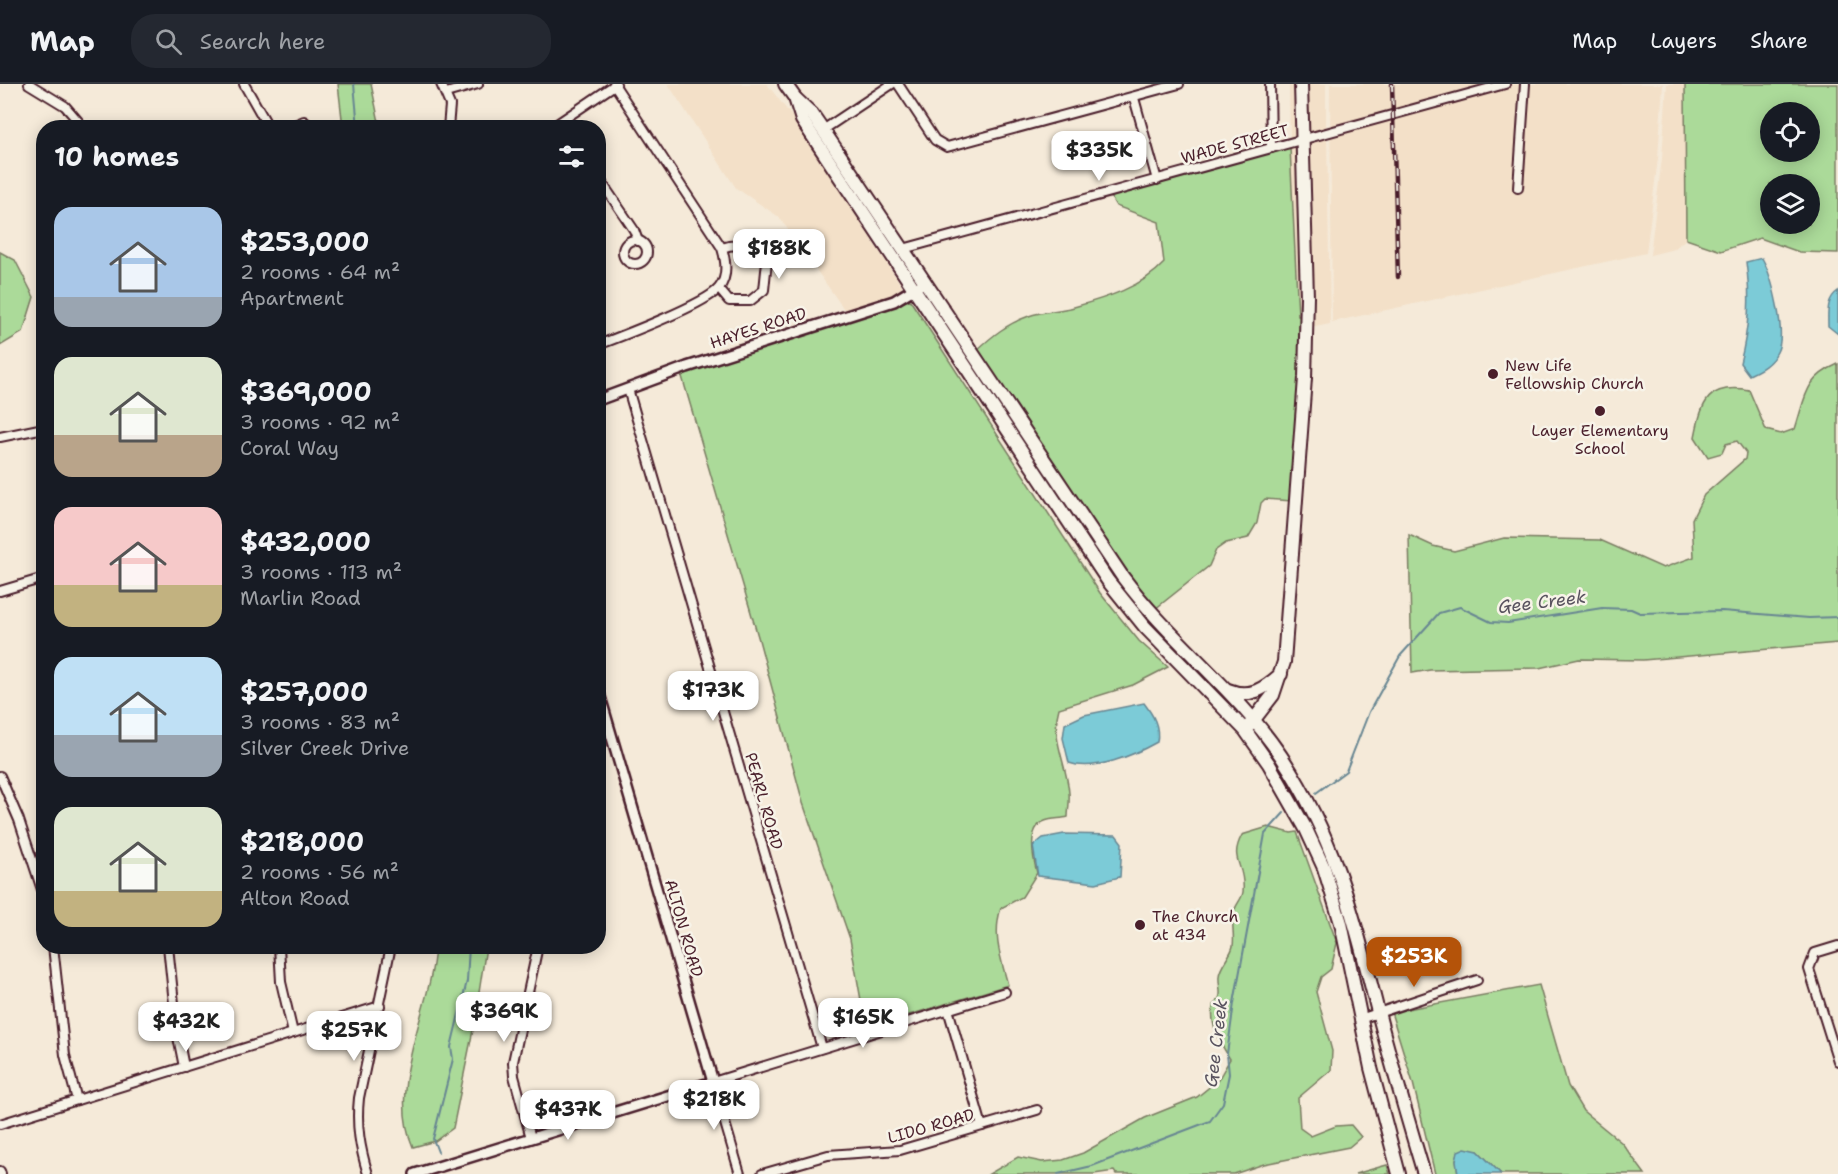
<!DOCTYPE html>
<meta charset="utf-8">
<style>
body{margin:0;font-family:"Shantell Sans",sans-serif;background:#242831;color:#f1f3f6;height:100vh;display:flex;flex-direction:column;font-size:22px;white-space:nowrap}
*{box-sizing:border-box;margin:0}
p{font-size:20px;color:#9ea1a6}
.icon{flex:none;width:33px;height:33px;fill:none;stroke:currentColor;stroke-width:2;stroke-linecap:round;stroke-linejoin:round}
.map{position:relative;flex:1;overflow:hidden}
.sheet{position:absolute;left:36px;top:36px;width:570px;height:834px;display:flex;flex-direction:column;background:#171b24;border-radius:24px;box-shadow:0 3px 15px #0003}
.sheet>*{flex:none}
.buttons{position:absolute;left:1760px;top:18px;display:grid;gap:12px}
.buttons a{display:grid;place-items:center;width:60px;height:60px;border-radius:50%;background:#171b24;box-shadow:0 3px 15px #0003;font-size:30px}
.price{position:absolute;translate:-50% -51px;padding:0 14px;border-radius:12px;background:#fff;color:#222;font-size:20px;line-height:39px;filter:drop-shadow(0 2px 3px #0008)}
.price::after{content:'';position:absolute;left:50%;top:36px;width:18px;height:14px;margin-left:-9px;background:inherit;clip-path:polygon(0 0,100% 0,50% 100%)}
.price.active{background:#b45309;color:#fff}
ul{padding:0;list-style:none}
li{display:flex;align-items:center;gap:18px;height:150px;padding:0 18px}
li span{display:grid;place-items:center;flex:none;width:168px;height:120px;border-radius:18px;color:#555}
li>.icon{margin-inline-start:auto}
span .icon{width:72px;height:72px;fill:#fffc;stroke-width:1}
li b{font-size:26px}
h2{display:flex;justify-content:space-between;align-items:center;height:72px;padding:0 18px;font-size:26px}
header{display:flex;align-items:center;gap:36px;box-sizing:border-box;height:84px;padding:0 30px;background:#171b24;border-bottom:2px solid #363941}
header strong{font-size:28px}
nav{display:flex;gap:33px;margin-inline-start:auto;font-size:21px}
.search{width:420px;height:54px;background:#242831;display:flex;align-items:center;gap:15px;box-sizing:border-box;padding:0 21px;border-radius:24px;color:#9ea1a6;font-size:22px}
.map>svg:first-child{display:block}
.built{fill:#f3e0c8}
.green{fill:#abda99;stroke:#7a7c62;stroke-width:1.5;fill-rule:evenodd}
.water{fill:#7bcbd7;stroke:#678692;stroke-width:1.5}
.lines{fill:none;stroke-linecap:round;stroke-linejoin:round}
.stream{stroke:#678692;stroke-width:2}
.minor-casing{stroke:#4a1f2b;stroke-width:12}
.tertiary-casing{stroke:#4a1f2b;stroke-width:14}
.primary-casing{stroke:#4a1f2b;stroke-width:16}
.minor{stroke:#f7f3e8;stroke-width:8}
.tertiary{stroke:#f7f3e8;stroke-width:9}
.primary{stroke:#f7f3e8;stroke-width:12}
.rail-casing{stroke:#4a1f2b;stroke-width:4.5}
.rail{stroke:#f7f3e8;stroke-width:2;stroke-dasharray:7;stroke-linecap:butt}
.poi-dot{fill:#4a1f2b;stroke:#f7f3e8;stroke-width:2}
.labels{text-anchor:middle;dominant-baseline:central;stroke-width:5;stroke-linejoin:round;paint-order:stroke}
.street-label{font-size:16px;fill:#4a1f2b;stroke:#f7f3e8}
.poi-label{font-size:16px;fill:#4a1f2b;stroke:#f7f3e8;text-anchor:start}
.water-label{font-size:18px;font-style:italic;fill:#59535f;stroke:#f7f3e8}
</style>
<header>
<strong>Map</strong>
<div class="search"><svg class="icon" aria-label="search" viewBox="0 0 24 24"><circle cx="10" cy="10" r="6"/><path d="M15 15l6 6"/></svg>Search here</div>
<nav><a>Map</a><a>Layers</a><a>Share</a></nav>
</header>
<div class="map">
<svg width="1838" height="1090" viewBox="0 0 1838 1090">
<rect width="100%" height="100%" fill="#f5ead9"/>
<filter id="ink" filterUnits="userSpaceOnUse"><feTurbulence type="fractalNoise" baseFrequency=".0167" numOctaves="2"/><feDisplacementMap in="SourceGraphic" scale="12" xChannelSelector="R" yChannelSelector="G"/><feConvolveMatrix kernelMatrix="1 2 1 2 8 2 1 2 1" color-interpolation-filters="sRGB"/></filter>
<g filter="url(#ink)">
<g class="built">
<polygon points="668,0 767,0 791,31 906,209 846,228 779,133 736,104"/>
<polygon points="1289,0 1297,0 1297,53 1290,55"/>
<polygon points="1305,0 1326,0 1326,45 1306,51"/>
<polygon points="1330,0 1663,0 1658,74 1646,169 1332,238"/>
<polygon points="1667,0 1685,0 1687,154 1674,165 1650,171 1662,74"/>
<polygon points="1327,53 1330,240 1310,244 1306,59"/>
<polygon points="1298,61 1302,232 1298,233 1290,63"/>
</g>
<g class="green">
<polygon points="338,0 371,0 380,43 343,43"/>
<path d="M1685,0H1838V169L1799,168L1760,154L1721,167L1686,155ZM1770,28H1809V68H1770ZM1770,100H1809V140H1770Z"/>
<path d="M1290,63L1298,232H1302L1301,295L1292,417L1265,415L1261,419L1257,439L1248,454L1226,459L1216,466L1209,482L1155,525L1131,497L976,267C992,252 1008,239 1029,232C1043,227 1060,227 1074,223C1106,214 1142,203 1164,179L1159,138L1116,122L1110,112Z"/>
<polygon points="0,168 15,176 34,213 23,248 0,262"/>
<path d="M910,216L1100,509L1139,557L1168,583L1133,601L1059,624C1050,654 1067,680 1069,709C1070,717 1068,726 1068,733C1061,735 1052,734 1045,737C1026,744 1033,774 1037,789L1022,813L1001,824C992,851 1001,875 1008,901L866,944L850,855L803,719L759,556L681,289Z"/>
<path d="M1838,280V559L1643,576L1579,575L1539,584L1430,586L1412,589L1409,451L1433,462L1454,467L1504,454L1600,456L1663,484L1694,473L1692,435L1704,411L1745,375L1746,369L1737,357L1726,360L1722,369L1708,373L1695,353C1702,317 1708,299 1749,306L1766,346L1781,350L1795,345C1806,312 1804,295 1838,280Z"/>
<path d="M1268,743L1291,749L1297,748L1337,859L1331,885L1321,893L1316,908L1332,967L1331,986L1298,1014L1300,1044L1311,1052L1336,1042L1351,1041L1361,1053L1349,1063L1264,1080L1234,1090H1116L1114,1087L1094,1090H989L1018,1073L1042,1078L1063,1076L1083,1069L1145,1034L1197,1013L1218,996L1230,975C1219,957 1210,943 1213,921C1225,912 1218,905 1219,892C1220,881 1231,872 1233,862C1235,850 1230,837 1235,825C1237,819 1242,815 1243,808C1246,780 1228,777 1242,751Z"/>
<path d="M435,863H486L474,941L453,1044L435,1057L413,1063C386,1001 431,927 435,863Z"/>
<polygon points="1539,901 1568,1002 1583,1027 1622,1059 1645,1090 1501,1090 1478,1067 1459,1067 1456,1075 1458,1090 1435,1090 1413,999 1391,928"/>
<polygon points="1387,1081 1390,1090 1355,1090"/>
</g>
<g class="water">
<path d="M1762,174C1772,192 1787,250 1777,268C1771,280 1760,286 1749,291L1740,279C1749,244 1751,214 1746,178Z"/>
<path d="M1838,207V250L1828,242C1828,229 1826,215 1838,207Z"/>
<path d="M1144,619C1153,631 1160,642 1157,658C1134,671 1094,688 1069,679L1063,654L1065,640L1084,631Z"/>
<polygon points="1064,750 1116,751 1122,759 1120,793 1096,799 1038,792 1033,762 1043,754"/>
<polygon points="1465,1064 1478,1067 1501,1090 1458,1090 1456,1076 1458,1067"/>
</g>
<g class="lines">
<g class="stream">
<polyline points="354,0 358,44"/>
<polyline points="1316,709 1346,687 1369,628 1400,572 1439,529 1460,523 1491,538 1508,539 1602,524 1631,525 1640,529 1722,527 1809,534 1838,533"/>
<polyline points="438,1068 433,1055 453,975 451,963 467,897 469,862"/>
<polyline points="1058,1090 1092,1082 1210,1037 1223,1019 1229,990 1227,970 1234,919 1265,750 1284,729"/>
</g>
<g class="minor-casing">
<g id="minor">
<polyline points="29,0 65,22 84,44"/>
<polyline points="244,0 269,44"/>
<polyline points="441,0 450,21 448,44"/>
<polyline points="898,0 935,56 947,63 1179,0"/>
<polyline points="1270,0 1271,64"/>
<polyline points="446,9 478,0"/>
<polyline points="1134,14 1157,96"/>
<polyline points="287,44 304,37 312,44"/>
<polyline points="551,44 616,0"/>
<polyline points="823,46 892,0"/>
<polyline points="598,93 634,146 638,157"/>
<polyline points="1518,104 1525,0"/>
<circle cx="635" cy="168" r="12"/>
<polyline points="903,165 1505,0"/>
<path d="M719,205L729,217H750L764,206L767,177C754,164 741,157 722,164"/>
<path d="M598,261C622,252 706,220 719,204C728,193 726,177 722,164L614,0"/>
<polyline points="628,305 822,964"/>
<polyline points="0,353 44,344"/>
<polyline points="0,507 44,494"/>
<polyline points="0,692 19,736 44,812"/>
<polyline points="53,862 65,971 77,1016"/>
<polyline points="168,862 177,948 184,983"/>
<polyline points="279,862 281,898 293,949"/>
<polyline points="1838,862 1815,869 1809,885 1838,977"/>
<polyline points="948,925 982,1042"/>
<polyline points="1360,935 1477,896"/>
<polyline points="0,1040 380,922"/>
<polyline points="531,1054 514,992 513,978 538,862"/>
<polyline points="0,1087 1,1090"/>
<path d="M368,1090C360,1064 356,1042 359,1014L391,862"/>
<polyline points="740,1090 713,998 1005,908"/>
<polyline points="762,1090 828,1071 900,1066 1037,1026"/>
</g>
</g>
<g class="tertiary-casing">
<g id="tertiary">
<polyline points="598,316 687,283 894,217 925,198"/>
<polyline points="415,1090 713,998 598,606"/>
</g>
</g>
<g class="primary-casing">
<g id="primary">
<polyline points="785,0 795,14 802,36 1108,497 1145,543 1245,646 1269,680 1306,745 1324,784 1341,839 1371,984 1399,1090"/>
<path d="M796,15L812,30L823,46L1122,492C1170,557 1236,605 1281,672C1336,755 1354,834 1378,928C1392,983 1408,1036 1424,1090"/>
<path d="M1228,606C1250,615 1264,605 1281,590"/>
<polyline points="1249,642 1273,611 1284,578 1305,294 1307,213 1301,0"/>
</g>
</g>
<use href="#minor" class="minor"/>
<use href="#tertiary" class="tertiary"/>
<use href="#primary" class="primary"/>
<g class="rail-casing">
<polyline id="rail" points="1392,0 1398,193"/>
</g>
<use href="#rail" class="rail"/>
</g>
</g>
<g class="poi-dot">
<circle cx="1493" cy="290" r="6"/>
<circle cx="1600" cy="327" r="6"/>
<circle cx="1140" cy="841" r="6"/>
</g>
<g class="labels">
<g class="street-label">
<text transform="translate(1235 60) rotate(-15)">WADE STREET</text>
<text transform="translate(758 244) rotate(-18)">HAYES ROAD</text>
<text transform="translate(764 717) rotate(74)">PEARL ROAD</text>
<text transform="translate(684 844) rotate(74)">ALTON ROAD</text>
<text transform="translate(931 1042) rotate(-16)">LIDO ROAD</text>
</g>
<g class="poi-label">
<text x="1505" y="281">New Life<tspan x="1505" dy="18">Fellowship Church</tspan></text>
<text x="1600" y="346" text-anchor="middle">Layer Elementary<tspan x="1600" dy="18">School</tspan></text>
<text x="1152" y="832">The Church<tspan x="1152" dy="18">at 434</tspan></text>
</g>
<g class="water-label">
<text transform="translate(1542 518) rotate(-7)">Gee Creek</text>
<text transform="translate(1216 959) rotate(-83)">Gee Creek</text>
</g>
</g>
</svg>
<div class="buttons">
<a><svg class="icon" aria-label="locate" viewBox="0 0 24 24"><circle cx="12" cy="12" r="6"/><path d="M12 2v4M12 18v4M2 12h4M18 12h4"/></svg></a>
<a><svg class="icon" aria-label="layers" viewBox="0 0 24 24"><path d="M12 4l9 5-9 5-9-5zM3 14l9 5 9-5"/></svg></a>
</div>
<b class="price" style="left:1099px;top:98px">$335K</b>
<b class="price" style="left:779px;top:196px">$188K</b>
<b class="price" style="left:713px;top:638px">$173K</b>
<b class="price active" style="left:1414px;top:904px">$253K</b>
<b class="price" style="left:504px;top:959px">$369K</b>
<b class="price" style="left:863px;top:965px">$165K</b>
<b class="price" style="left:186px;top:969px">$432K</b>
<b class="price" style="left:354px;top:978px">$257K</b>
<b class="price" style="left:714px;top:1047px">$218K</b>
<b class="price" style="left:568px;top:1057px">$437K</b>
<section class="sheet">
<h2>10 homes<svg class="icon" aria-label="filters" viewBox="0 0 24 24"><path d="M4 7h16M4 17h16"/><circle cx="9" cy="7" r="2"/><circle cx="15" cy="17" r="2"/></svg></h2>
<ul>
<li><span style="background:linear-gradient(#a9c7e8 75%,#9aa5b1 0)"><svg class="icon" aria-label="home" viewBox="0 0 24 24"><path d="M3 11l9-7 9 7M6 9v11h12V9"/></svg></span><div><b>$253,000</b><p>2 rooms · 64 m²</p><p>Apartment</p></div></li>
<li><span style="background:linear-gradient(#dfe7d0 65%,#b9a48a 0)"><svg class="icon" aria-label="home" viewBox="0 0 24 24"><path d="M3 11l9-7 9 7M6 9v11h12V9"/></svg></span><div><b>$369,000</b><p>3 rooms · 92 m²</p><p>Coral Way</p></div></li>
<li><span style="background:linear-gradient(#f6c9c9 65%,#c2b280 0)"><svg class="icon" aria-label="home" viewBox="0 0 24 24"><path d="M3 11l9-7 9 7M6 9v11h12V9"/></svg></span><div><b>$432,000</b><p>3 rooms · 113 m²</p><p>Marlin Road</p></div></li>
<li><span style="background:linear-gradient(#bfe0f5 65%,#9aa5b1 0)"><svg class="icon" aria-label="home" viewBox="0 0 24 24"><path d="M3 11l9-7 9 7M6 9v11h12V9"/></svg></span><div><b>$257,000</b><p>3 rooms · 83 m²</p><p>Silver Creek Drive</p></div></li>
<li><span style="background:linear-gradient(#dfe7d0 70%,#c2b280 0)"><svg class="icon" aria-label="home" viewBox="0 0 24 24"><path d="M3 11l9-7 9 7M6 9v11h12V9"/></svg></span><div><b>$218,000</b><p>2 rooms · 56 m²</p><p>Alton Road</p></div></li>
</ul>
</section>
</div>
